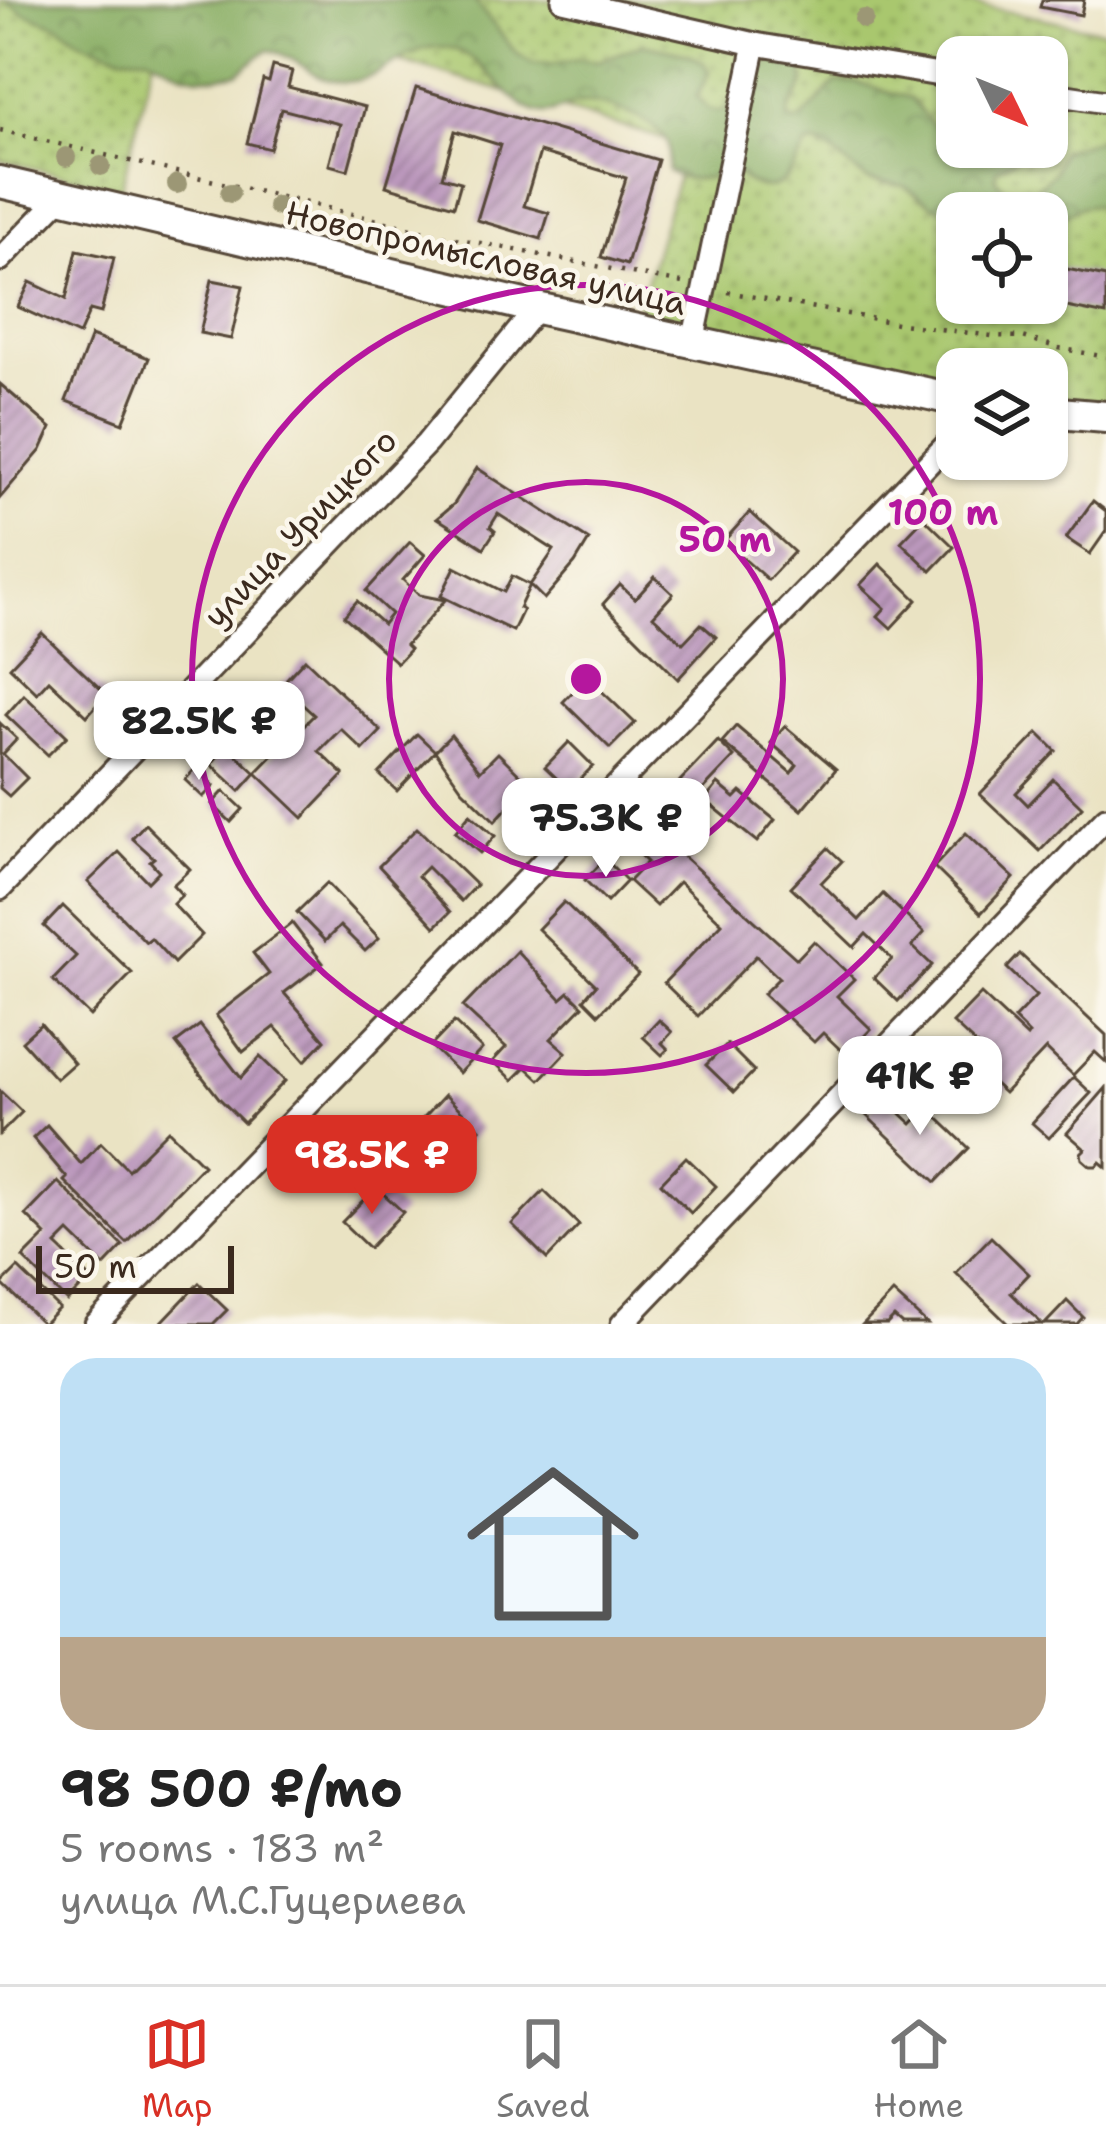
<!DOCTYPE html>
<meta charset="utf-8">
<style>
body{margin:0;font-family:"Shantell Sans",sans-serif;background:#f2f2f2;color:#222;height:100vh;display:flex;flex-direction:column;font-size:45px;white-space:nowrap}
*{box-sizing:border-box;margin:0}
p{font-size:39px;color:#767676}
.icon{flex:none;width:66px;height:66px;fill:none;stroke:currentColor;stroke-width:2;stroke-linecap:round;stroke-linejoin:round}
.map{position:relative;height:1324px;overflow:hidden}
.drawer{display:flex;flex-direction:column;background:#fff;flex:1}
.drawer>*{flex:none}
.needle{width:78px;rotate:133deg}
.tools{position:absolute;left:936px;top:36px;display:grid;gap:24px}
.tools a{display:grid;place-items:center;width:132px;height:132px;border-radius:24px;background:#fff;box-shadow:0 3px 9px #0004;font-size:60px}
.scale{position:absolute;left:36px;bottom:30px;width:198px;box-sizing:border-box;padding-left:12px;border:6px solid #3b2a1e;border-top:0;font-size:33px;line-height:42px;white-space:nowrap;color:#3b2a1e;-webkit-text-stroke:9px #fbf7ec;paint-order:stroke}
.price{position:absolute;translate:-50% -102px;padding:0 27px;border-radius:24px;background:#fff;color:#222;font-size:39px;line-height:78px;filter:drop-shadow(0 3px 6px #0008)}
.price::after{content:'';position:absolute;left:50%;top:72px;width:36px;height:27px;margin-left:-18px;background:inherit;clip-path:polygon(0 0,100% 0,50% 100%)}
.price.on{background:#d93025;color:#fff}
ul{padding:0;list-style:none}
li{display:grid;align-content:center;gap:24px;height:636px;padding:0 60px}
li+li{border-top:3px solid #e0e0e0}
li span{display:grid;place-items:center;height:372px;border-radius:36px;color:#555}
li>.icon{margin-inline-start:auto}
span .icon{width:216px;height:216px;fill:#fffc;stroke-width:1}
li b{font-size:51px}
.tabs{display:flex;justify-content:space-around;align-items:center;height:168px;border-top:3px solid #e0e0e0;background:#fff;font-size:33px;color:#767676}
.tabs a{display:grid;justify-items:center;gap:6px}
.tabs .on{color:#d93025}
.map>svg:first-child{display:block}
.grass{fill:url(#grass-dots);stroke:#727846;stroke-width:3;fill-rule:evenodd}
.forest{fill:url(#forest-crowns);stroke:#606b40;stroke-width:3}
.building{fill:url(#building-hatch)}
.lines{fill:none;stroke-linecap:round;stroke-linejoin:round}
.minor-casing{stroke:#554637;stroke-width:27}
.secondary-casing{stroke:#554637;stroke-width:36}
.path{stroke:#554637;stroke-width:4.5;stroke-dasharray:3 9;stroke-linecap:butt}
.minor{stroke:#fff;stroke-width:21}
.secondary{stroke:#fff;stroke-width:30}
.tree{fill:#9c9775}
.ring{fill:none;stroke:#b5179e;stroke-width:6}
.labels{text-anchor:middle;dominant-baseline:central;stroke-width:9;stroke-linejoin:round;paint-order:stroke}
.street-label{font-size:33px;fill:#3b2a1e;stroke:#fbf7ec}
.centre{fill:#b5179e;stroke:#fbf7ec;stroke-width:6}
.ring-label{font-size:36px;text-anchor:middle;font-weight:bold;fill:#b5179e;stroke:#fbf7ec;stroke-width:9;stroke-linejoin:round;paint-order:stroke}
</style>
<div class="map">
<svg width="1106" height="1324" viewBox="0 0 1106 1324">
<defs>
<pattern id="grass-dots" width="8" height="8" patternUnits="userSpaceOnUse" patternTransform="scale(3)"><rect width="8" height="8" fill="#a9c76e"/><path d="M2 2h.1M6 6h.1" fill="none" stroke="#8ba25a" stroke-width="1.8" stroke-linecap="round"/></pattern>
<pattern id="forest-crowns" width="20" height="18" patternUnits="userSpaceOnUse" patternTransform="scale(3)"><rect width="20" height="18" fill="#86ac61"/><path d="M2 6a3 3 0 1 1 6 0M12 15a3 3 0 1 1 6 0" fill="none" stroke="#6f8c4f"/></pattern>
<pattern id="building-hatch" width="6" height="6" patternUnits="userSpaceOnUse" patternTransform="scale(3)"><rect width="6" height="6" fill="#bc99bd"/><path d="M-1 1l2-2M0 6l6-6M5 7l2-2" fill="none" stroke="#9a7d99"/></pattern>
</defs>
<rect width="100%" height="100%" fill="#fbf7ec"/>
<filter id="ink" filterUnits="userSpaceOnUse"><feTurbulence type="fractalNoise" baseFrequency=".00833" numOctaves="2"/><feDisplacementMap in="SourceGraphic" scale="24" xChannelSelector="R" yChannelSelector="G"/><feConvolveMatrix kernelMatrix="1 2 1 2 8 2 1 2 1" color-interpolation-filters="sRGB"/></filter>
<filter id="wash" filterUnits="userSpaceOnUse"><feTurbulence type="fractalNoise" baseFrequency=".004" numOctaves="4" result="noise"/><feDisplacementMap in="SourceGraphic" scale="48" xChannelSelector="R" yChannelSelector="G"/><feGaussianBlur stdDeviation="2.7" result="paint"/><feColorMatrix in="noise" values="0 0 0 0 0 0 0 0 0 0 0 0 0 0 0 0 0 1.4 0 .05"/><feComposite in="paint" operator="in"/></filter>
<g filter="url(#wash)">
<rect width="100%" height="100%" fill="#eae3c3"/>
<path class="grass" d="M0,0H951L1106,31V403L1047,396V369H957V384L840,361L637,312L687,146L422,67L166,7L121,189L0,160ZM957,57H1047V147H957ZM957,213H1047V303H957Z"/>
<path class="forest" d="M5,0H302L319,4L338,0H474L516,53L532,63L552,64L579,59L599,61L643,44L688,54L704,63L709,72L697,97C703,104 710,114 720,111C742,106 766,38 797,65C803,70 805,75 804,82C801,96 789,102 788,117L794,123L803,118L836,82H856L910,98C927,116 928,131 957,135V147H1034L996,170V179L1008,193L1017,195L1036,188L1054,172L1060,153L1068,148L1097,140L1104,146L1106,208C1084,199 1069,213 1050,225L1047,224V213H993L976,207L950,212L933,206L904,186L867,180L833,153L816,144L807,145C789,180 775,205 735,173C711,176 689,186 668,171C668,163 670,151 667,143C660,120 599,99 578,103C561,107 551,118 534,111C500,98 481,50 445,47C402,44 385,83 342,82C314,82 295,53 267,50L238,73L215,77L198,76L181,72L148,56L121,55L81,41L60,26L24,13Z"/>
<g id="blocks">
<g class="building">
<polygon points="1042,0 1084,0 1081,15 1040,7"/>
<polygon points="273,66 292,71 288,87 365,107 348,170 329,165 340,124 281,109 270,149 247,143 263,80 269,82"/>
<polygon points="416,88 658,160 627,265 601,257 626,178 540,152 524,206 549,213 541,239 477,220 500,145 455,131 442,177 461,182 454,206 386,186"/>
<polygon points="77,250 114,258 101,313 90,310 79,335 18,307 30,282 66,299"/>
<polygon points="1047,265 1106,277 1106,315 1047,303"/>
<polygon points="212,280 243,286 231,339 200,333"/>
<polygon points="91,336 149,358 123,423 66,401"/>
<polygon points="0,384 51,428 41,450 0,498"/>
<polygon points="477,468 589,540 575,563 544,599 530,585 519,608 523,610 513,631 441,596 455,567 504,592 512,576 530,585 554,550 498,514 490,527 495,531 484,548 437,518 454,504"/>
<polygon points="1093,501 1106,511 1106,531 1090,554 1066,538"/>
<polygon points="750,512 794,552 768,580 724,541"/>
<polygon points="924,518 954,547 931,571 901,542"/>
<polygon points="410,542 425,555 403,580 419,595 445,600 406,645 410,649 397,663 344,616 357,601 383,624 391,614 366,591"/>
<polygon points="880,564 917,600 891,628 878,616 885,608 860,585"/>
<polygon points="655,577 673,594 653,616 683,643 701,624 716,637 678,679 603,604 620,585 635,599"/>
<polygon points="42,633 106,694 87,716 49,680 37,693 10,667"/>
<polygon points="305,659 381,731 363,750 341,729 319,751 344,775 303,818 256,773 283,745 251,715 266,700 298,731 314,715 281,685"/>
<polygon points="587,677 635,723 610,748 563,702"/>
<polygon points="24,695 67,736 48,755 6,715"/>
<polygon points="0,723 17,739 3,754 27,778 9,796 0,788"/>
<polygon points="736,726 791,773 797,765 771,743 785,726 836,769 802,810 722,742"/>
<polygon points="1038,733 1056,751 1016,793 1028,805 1053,779 1082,807 1040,851 980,794"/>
<polygon points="417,734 435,751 451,735 480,771 498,753 553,807 530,831 507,808 495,821 462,789 435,751 397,791 379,774"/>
<polygon points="718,741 734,757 696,797 680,781"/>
<polygon points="569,742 593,766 569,790 545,767"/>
<polygon points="227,746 256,773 240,791 211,764"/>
<polygon points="196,768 214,786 203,797 185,780"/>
<polygon points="718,784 735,798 741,792 775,820 757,842 705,800"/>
<polygon points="224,791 243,809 231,822 212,804"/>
<polygon points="470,814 495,836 480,853 455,832"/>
<polygon points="643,820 797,959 814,941 854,979 837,996 871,1029 846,1055 823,1033 814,1042 763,994 779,978 756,956 698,1016 664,983 722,923 679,882 656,906 629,881 647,862 624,840"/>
<polygon points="145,824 190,869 173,885 182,895 173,904 202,935 174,963 151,938 146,942 88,882 119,852 148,882 159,871 150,861 154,858 132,838"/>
<polygon points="417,828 476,885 461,901 427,867 418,876 450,912 435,927 379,866"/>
<polygon points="966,833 1014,878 981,913 934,867"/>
<polygon points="828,848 842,861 821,883 859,920 883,894 924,933 912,946 932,965 898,1001 874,978 892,959 866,934 854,947 791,887"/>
<polygon points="605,859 627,881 607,902 585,880"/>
<polygon points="327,883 379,938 365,951 340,926 325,941 297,912"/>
<polygon points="564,902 638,974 599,1014 584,999 596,985 538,929"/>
<polygon points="63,906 132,973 90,1016 53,980 76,956 44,926"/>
<polygon points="292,923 323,963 284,993 325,1040 305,1061 275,1027 243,1052 216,1015 269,974 253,953"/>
<polygon points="517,951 561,999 569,992 583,1006 551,1039 566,1052 540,1080 526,1067 513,1080 493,1061 506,1047 463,1007"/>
<polygon points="1020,954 1106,1035 1106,1062 1095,1052 1073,1075 1046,1049 1004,1093 970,1062 981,1049 953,1023 981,994 1027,1037 1029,1034 1014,1019 1036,996 1007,968"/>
<polygon points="659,1020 672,1032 662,1043 668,1049 662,1055 643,1037"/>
<polygon points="454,1022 482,1049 459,1073 431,1046"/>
<polygon points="41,1024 74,1063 56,1079 22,1041"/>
<polygon points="200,1025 241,1078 260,1057 285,1081 244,1123 219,1098 176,1043"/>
<polygon points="727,1044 754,1071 734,1092 706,1065"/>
<polygon points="1074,1077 1091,1093 1049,1138 1032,1123"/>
<polygon points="1106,1088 1106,1167 1100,1162 1096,1166 1090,1166 1082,1159 1081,1153 1085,1149 1067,1133"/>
<polygon points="0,1091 22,1112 0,1134"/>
<polygon points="445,1095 480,1129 446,1164 411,1131"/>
<polygon points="883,1097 912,1124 927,1108 969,1148 936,1182 866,1115"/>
<polygon points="47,1125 81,1164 101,1143 128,1170 168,1130 203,1165 127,1243 64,1181 67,1178 33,1138"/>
<polygon points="686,1157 716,1186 691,1213 661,1183"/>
<polygon points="58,1182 123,1246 104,1266 69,1232 56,1245 90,1278 67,1301 23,1258 46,1235 26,1215"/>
<polygon points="376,1187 403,1212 369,1248 342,1222"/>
<polygon points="544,1191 579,1225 547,1259 512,1224"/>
<polygon points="991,1237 1029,1274 1011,1293 1042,1324 1008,1324 956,1273"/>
<polygon points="18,1268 59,1308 43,1324 2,1284"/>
<polygon points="199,1283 227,1310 213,1324 160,1324"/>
<polygon points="893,1293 927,1324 902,1324 894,1317 887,1324 863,1324"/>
<polygon points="1067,1301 1083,1317 1077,1324 1045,1324"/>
</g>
</g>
</g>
<g filter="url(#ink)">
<use href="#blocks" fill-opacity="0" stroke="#554637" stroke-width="3"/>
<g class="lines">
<g class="minor-casing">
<g id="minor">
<polyline points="563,0 755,44 957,78"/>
<polyline points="1047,93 1106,102"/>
<polyline points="0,260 61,197"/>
<polyline points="693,342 755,44"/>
<polyline points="0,889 427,443 537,308"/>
<polyline points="96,1324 957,434"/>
<polyline points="622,1324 1106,818"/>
</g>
</g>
<g class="secondary-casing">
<g id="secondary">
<polyline points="0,182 537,308 957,400"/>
<polyline points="1047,412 1106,417"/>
</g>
</g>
<g class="path">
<polyline points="0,130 445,236 682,283"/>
<polyline points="728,292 902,324 992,336 1023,337 1059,348 1106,357"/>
</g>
<use href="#minor" class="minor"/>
<use href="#secondary" class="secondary"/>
</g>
<g class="tree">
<circle cx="864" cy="19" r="10"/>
<circle cx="66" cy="157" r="10"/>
<circle cx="101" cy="166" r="10"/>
<circle cx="177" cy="184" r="10"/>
<circle cx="230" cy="193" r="10"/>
<circle cx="277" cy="206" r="10"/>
</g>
</g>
<g class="ring">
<circle cx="586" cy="679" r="197"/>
<circle cx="586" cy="679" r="394"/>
</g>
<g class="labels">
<g class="street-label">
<text transform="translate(486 258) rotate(13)">Новопромысловая улица</text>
<text transform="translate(300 528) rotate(-46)">улица Урицкого</text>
</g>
</g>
<circle cx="586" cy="679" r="18" class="centre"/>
<g class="ring-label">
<text x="943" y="525">100 m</text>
<text x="725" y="552">50 m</text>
</g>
</svg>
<div class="tools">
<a><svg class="needle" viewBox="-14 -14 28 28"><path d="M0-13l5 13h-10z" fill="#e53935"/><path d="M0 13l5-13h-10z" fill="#767676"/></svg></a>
<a><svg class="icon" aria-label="locate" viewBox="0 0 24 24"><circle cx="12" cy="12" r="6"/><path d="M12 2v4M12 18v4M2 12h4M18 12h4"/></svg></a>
<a><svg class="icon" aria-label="layers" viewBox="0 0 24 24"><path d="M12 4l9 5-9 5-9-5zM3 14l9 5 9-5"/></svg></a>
</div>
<div class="scale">50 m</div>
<b class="price" style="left:199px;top:783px">82.5K ₽</b>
<b class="price" style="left:606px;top:880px">75.3K ₽</b>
<b class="price" style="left:920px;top:1138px">41K ₽</b>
<b class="price on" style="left:372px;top:1217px">98.5K ₽</b>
</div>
<section class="drawer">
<ul>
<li><span style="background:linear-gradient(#bfe0f5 75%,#b9a48a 0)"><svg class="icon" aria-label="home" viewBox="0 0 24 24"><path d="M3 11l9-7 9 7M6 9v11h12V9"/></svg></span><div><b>98 500 ₽/mo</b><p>5 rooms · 183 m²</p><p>улица М.С.Гуцериева</p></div></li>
</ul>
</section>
<nav class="tabs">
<a class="on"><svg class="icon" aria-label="map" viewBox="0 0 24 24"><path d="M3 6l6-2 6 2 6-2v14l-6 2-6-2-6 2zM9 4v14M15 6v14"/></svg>Map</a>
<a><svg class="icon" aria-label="saved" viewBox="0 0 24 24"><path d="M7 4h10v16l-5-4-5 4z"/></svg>Saved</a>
<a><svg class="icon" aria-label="home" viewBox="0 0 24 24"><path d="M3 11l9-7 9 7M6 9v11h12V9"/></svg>Home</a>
</nav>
